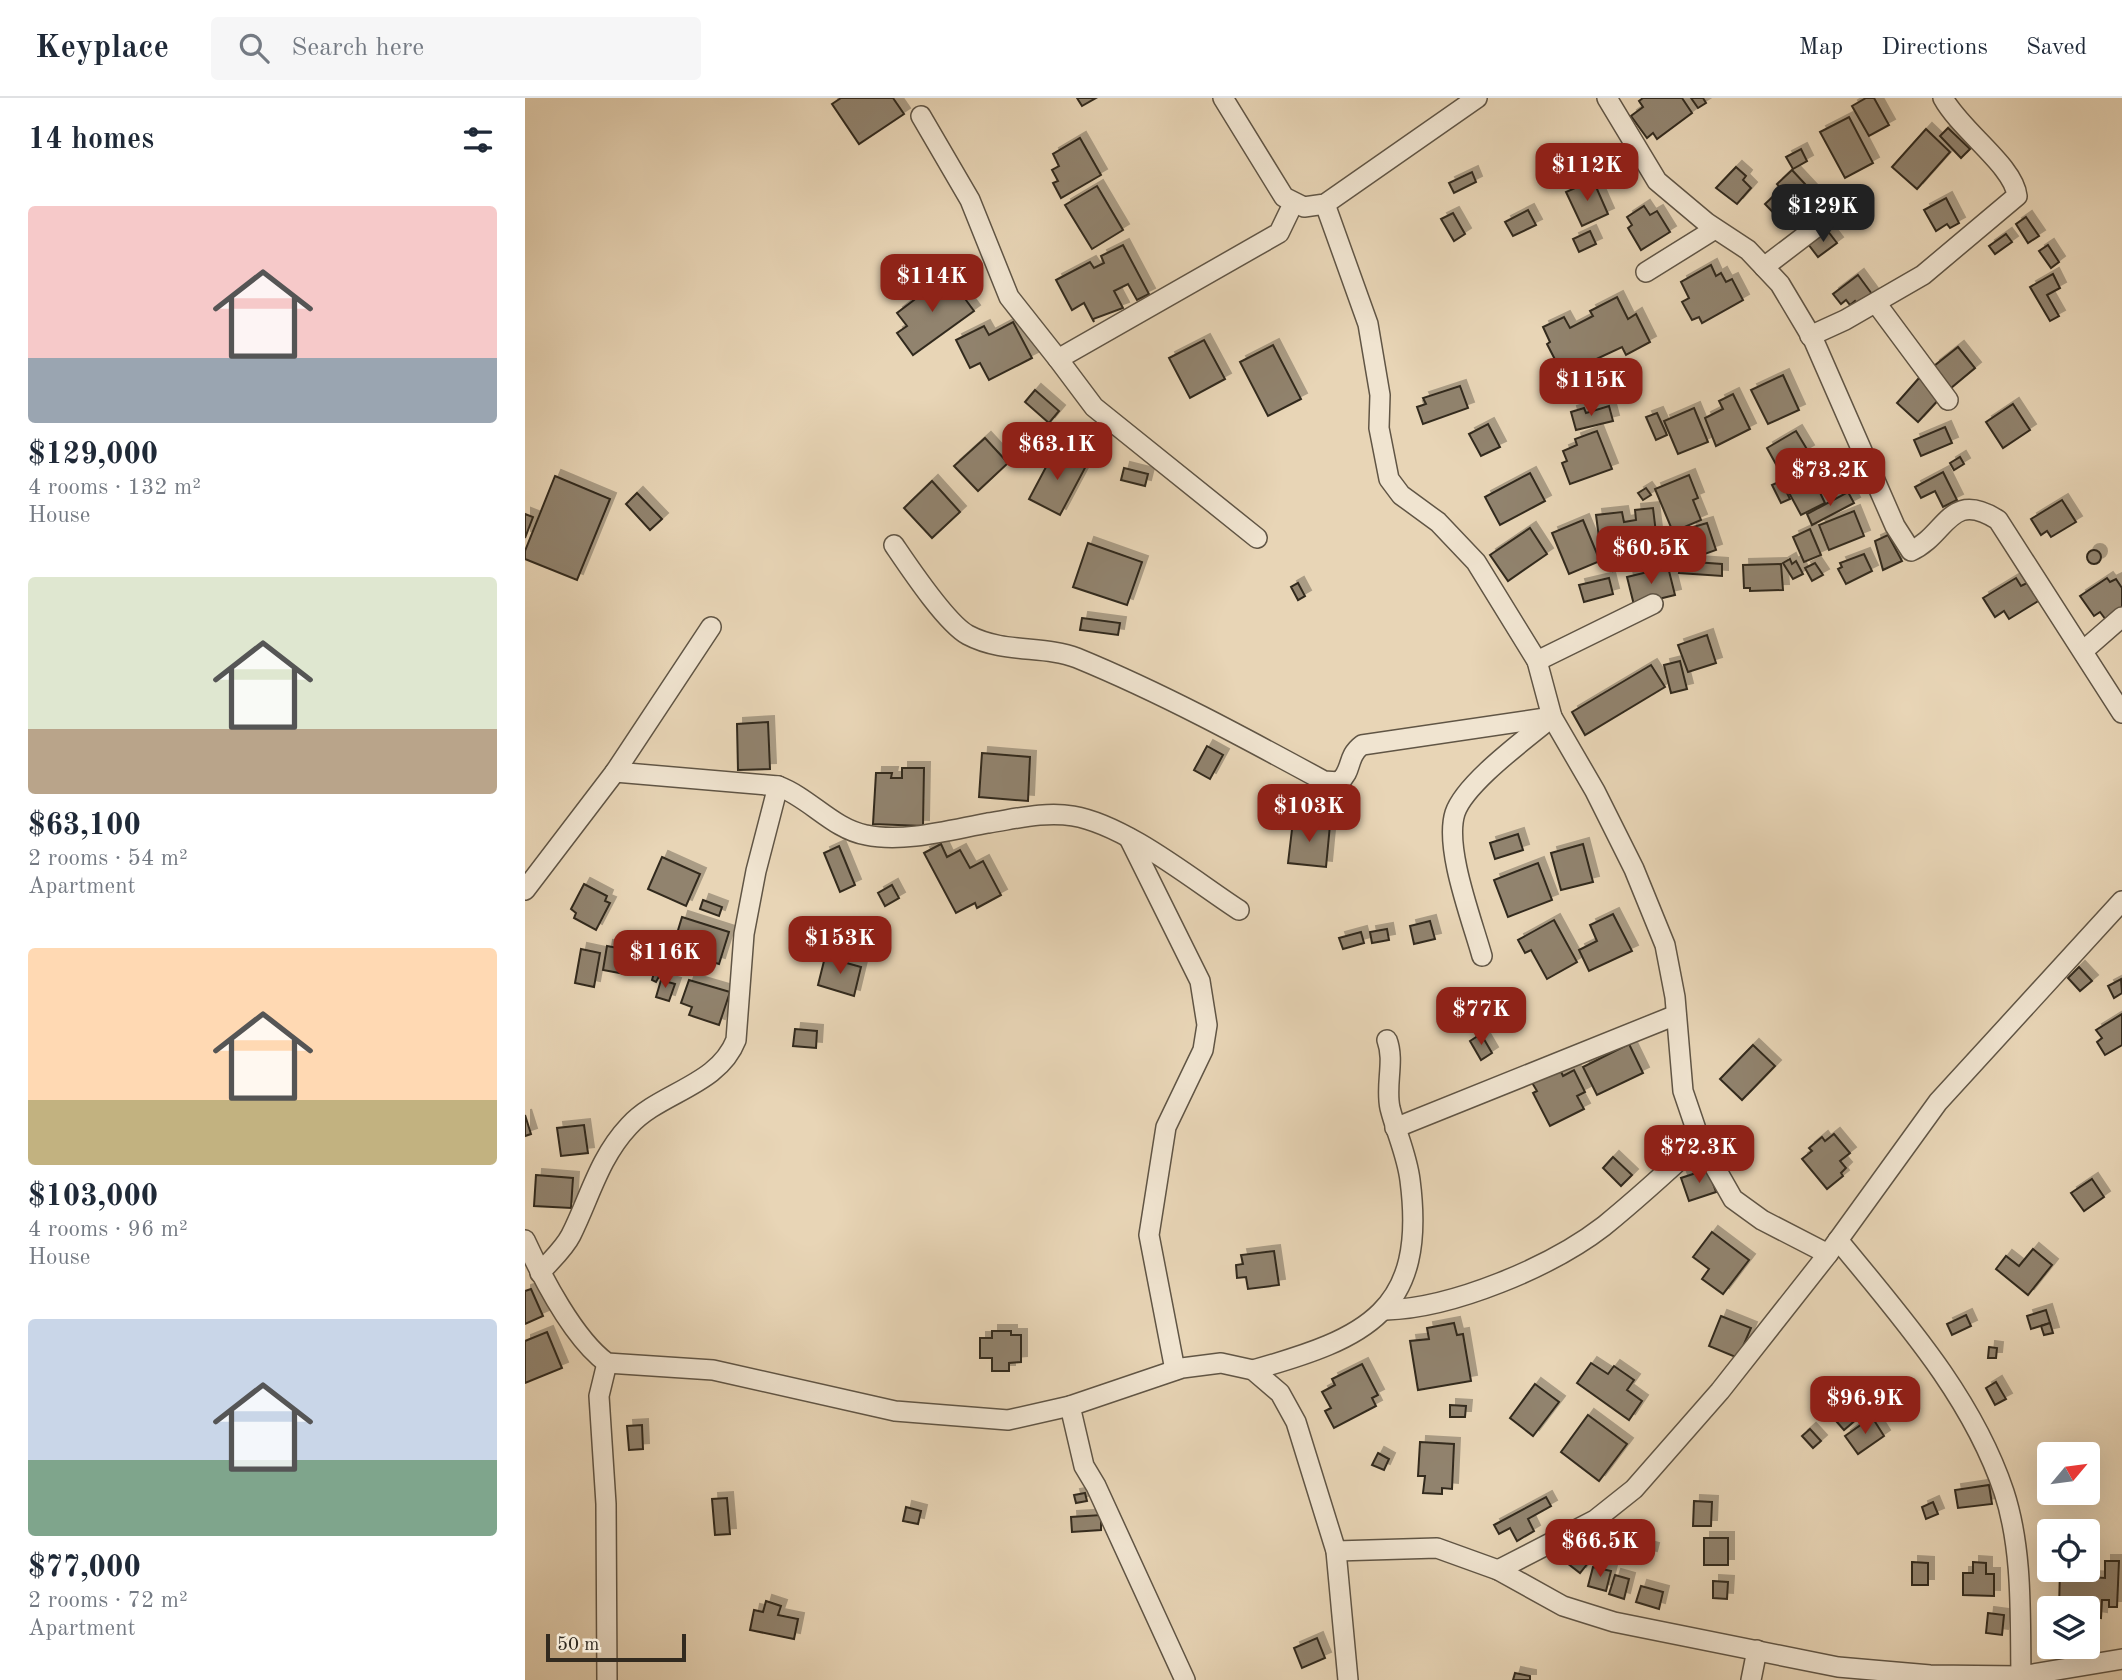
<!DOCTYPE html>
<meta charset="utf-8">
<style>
body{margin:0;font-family:"Old Standard TT",serif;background:#f6f6f7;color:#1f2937;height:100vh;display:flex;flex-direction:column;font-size:26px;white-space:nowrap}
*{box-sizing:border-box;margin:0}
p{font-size:23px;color:#747a83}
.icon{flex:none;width:38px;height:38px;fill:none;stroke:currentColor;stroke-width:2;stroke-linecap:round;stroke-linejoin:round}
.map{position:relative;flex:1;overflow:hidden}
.sheet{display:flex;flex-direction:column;background:#fff;width:525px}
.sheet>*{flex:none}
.needle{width:46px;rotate:61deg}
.controls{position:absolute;left:1512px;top:1344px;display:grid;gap:14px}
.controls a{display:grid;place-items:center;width:63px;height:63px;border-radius:7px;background:#fff;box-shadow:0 7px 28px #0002;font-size:35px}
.scale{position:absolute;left:21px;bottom:18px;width:140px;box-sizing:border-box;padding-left:7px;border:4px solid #322a1f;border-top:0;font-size:19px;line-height:24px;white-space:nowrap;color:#322a1f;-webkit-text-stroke:5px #f0e4d0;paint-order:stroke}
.price{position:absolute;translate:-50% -60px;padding:0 16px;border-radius:14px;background:#8f2418;color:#fff;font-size:23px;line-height:46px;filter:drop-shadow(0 2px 4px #0008)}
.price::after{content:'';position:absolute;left:50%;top:42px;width:21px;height:16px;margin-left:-10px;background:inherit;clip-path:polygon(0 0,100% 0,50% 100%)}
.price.current{background:#222;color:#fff}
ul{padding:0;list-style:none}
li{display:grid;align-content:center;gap:14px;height:371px;padding:0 28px}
li span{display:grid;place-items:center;height:217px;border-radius:7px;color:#555}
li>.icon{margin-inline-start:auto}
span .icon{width:126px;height:126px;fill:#fffc;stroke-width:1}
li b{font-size:30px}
h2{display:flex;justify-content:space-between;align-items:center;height:84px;padding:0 28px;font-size:30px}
header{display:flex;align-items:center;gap:42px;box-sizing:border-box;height:98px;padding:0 35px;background:#fff;border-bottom:2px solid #e0e1e3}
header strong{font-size:33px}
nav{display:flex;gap:38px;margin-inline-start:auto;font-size:24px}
.search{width:490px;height:63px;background:#f6f6f7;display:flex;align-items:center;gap:18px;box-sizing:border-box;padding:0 24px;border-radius:7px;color:#747a83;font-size:26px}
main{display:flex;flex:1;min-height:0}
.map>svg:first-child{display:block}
.building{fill:#91836e;stroke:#322a1f;stroke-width:2;filter:url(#shadow)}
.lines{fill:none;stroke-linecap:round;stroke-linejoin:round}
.minor-casing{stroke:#605545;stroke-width:22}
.minor{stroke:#f0e4d0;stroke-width:19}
</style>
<header>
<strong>Keyplace</strong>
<div class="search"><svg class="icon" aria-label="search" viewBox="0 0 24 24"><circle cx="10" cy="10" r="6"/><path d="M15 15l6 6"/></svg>Search here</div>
<nav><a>Map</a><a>Directions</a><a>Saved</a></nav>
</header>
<main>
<section class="sheet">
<h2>14 homes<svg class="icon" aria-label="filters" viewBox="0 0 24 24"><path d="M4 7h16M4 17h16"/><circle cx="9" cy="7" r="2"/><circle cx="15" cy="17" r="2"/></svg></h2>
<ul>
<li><span style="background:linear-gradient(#f6c9c9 70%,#9aa5b1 0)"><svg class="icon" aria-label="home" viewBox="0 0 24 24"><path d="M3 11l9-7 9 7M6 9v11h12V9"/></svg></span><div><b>$129,000</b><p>4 rooms · 132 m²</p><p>House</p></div></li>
<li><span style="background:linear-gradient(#dfe7d0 70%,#b9a48a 0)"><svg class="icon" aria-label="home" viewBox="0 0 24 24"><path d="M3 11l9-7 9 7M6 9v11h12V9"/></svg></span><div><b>$63,100</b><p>2 rooms · 54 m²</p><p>Apartment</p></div></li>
<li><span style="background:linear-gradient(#ffd9b3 70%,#c2b280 0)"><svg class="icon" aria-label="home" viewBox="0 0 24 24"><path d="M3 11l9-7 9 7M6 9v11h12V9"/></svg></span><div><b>$103,000</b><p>4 rooms · 96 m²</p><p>House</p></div></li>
<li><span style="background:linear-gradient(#c9d6e8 65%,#7fa58c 0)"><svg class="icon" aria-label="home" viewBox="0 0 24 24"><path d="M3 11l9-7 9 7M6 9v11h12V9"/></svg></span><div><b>$77,000</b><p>2 rooms · 72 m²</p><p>Apartment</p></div></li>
</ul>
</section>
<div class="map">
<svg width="1597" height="1582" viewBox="0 0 1597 1582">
<defs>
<filter id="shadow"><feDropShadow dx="6" dy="-6" stdDeviation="0" flood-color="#0004"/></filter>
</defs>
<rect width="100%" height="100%" fill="#e8d5b6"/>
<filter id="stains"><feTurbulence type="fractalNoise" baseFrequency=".00286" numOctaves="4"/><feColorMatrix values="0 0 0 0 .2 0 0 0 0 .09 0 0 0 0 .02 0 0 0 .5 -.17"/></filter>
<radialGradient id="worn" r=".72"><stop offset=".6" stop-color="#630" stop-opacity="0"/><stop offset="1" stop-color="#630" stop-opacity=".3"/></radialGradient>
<g class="building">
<polygon points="316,0 368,0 379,16 334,46 307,6"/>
<polygon points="552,0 571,0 557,8"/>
<polygon points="1118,0 1157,0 1167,15 1132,41 1128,35 1122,40 1106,18 1118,9 1114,3"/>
<polygon points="1166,0 1178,0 1181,5 1173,10"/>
<polygon points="1341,0 1349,0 1364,27 1344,38 1327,8"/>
<polygon points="1324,19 1348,65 1320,80 1295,34"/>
<polygon points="1423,30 1445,51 1436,60 1415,38"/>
<polygon points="1401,31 1425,54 1392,91 1367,69"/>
<polygon points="555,40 576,77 536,100 528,85 533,83 527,72 534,68 528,56"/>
<polygon points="1276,51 1282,63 1268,71 1261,59"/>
<polygon points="1211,69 1221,78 1218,82 1226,90 1212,106 1191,90"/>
<polygon points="1267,72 1294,101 1273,121 1269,117 1259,126 1240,106 1256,91 1252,86"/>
<polygon points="947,74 951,84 929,95 924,85"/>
<polygon points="1068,82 1083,116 1057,128 1041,94"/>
<polygon points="572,88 598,132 567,151 540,107"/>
<polygon points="1421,100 1434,125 1425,130 1422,126 1411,133 1399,112"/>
<polygon points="1119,108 1125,117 1132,113 1145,134 1116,152 1103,130 1107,127 1102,119"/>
<polygon points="1003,112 1011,127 988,138 980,124"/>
<polygon points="928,115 940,136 929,143 916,121"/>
<polygon points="1501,119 1514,138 1503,145 1491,126"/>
<polygon points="1302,132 1312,145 1293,159 1283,146"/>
<polygon points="1065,133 1071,146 1054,154 1048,141"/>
<polygon points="1481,136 1487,144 1470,156 1464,148"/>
<polygon points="598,147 624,196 612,202 603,186 589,193 598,210 568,221 569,224 559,205 547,212 531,182 565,164 569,170 579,165 576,158"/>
<polygon points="1523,147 1534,164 1526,170 1514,153"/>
<polygon points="1186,167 1191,178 1196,175 1201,184 1207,181 1218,202 1177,225 1174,219 1167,222 1157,204 1164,200 1156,184"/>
<polygon points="1528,176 1535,190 1522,197 1534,218 1525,223 1505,189"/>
<polygon points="1333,177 1347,196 1334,208 1330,203 1325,207 1321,202 1316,206 1308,196"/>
<polygon points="424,179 449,213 388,257 372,235 382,228 372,215 389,202 386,197 407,182 411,188"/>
<polygon points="1092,199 1103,221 1111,216 1125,244 1101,257 1097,249 1065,264 1069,271 1047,282 1043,274 1038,277 1022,246 1025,244 1018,229 1039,219 1045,230 1068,218 1065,213"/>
<polygon points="488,224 507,260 464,282 455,265 445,270 431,242 459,228 464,237"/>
<polygon points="679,242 700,281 665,300 644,260"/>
<polygon points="748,247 776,301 743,318 715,264"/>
<polygon points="1433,249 1450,270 1426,290 1409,268"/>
<polygon points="1258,277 1274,312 1243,326 1226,292"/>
<polygon points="1394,280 1416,299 1393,324 1372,305"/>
<polygon points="935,288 943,310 898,326 892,309 901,306 898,300"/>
<polygon points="510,292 534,313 524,325 500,304"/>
<polygon points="1208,296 1225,331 1191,348 1180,320 1198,311 1194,303"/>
<polygon points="1488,306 1505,332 1478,350 1461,324"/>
<polygon points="1084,308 1088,323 1051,332 1046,314 1059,310 1061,315"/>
<polygon points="1169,310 1183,344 1153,356 1139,323"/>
<polygon points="1132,315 1142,337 1131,342 1121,319"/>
<polygon points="963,326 975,349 956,358 944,336"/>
<polygon points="1420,329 1427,345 1396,358 1389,342"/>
<polygon points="1072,333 1087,371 1045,386 1037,365 1042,363 1038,353 1052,347 1050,341"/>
<polygon points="1271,333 1283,353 1253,370 1242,350"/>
<polygon points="460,340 483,365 453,393 429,368"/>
<polygon points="530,352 561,368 535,417 504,401"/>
<polygon points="1435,359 1439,366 1429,372 1425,365"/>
<polygon points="599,370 623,376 620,388 596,382"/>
<polygon points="1418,374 1432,402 1418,409 1410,393 1396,400 1390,389"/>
<polygon points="1005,375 1020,403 975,427 960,399"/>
<polygon points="1164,377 1173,400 1168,402 1176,422 1148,434 1130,391"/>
<polygon points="30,378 85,401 52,482 0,461 0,453"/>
<polygon points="1288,380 1300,405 1276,417 1263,393"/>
<polygon points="407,383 435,414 407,440 379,410"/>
<polygon points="1256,383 1265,401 1256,405 1247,387"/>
<polygon points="1121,390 1126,397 1118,402 1113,395"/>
<polygon points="1323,394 1329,405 1287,427 1282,416"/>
<polygon points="112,395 137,421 125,432 101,406"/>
<polygon points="1537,402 1551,424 1526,439 1522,433 1516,437 1506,421"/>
<polygon points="1128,410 1131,435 1120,436 1124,468 1088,473 1083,438 1074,440 1071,417 1097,414 1099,424 1111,422 1110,412"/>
<polygon points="1329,413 1339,438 1304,452 1294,427"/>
<polygon points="0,416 8,419 0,440"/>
<polygon points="1058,422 1075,463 1044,476 1027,435"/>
<polygon points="1182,425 1191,452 1163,462 1158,448 1170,444 1165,430"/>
<polygon points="1005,430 1022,456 983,483 965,457"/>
<polygon points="1285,431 1296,457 1279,464 1268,439"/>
<polygon points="1363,437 1377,463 1358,472 1350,443"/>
<polygon points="563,445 617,464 602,507 548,489"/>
<circle cx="1569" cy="459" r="7"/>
<polygon points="1339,456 1347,473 1321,486 1313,471 1317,469 1315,465"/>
<polygon points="1265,461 1267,466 1271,463 1278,476 1268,481 1258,465"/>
<polygon points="1155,463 1197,466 1197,478 1154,475"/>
<polygon points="1290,465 1298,477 1287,483 1280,470"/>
<polygon points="1256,466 1258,492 1225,493 1225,490 1219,490 1218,467"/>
<polygon points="1143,469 1150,497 1109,507 1102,479"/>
<polygon points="1084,480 1088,496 1059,504 1054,487"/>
<polygon points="1491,480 1496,488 1504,484 1515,502 1484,521 1479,513 1470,519 1458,500"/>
<polygon points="1582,480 1585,484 1591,481 1597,490 1597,511 1581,522 1575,514 1569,518 1555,498"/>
<polygon points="773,485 780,498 773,502 766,489"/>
<polygon points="557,520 595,525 593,537 555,532"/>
<polygon points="1182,537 1191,565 1163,574 1153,547"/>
<polygon points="1155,563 1162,591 1146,595 1139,567"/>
<polygon points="1126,567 1140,589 1060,637 1047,614"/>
<polygon points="243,624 245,671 213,672 212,626"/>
<polygon points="682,648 698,657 685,681 669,672"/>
<polygon points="457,655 505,659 503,703 454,699"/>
<polygon points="377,670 399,670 398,728 348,726 351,675 367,675 366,680 377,680"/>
<polygon points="768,723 805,727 801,769 763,765"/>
<polygon points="993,736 998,752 970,761 965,745"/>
<polygon points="416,746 422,759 435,752 445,770 458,763 476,797 452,810 450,805 431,815 399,755"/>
<polygon points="1058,746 1068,784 1036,792 1026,755"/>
<polygon points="314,748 330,787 315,794 299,755"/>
<polygon points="137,759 175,776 161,808 123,791"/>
<polygon points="1013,765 1027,802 983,819 969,782"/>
<polygon points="59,786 82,798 80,803 85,805 71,832 49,820 51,815 46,811"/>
<polygon points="367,787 374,800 360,808 353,795"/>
<polygon points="178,802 197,809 194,818 175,811"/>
<polygon points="1088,816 1107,853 1064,873 1054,852 1072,843 1065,827"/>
<polygon points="157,819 204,834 194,866 147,852"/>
<polygon points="1029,822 1052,864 1022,881 1006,852 1000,855 993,842"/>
<polygon points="905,823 910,841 889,846 885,828"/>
<polygon points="862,831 864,842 847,845 845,834"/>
<polygon points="836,834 839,845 818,851 814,840"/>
<polygon points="82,848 104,852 100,876 78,872"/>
<polygon points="56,851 75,855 69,889 50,885"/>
<polygon points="300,859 336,869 329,898 293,887"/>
<polygon points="1554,869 1567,883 1555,893 1543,880"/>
<polygon points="130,871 137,873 131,884 127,882"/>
<polygon points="1596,881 1597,895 1589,900 1583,888"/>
<polygon points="136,882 150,886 144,903 131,899"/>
<polygon points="164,882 205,894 194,927 164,917 167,909 156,905"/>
<polygon points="1597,916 1597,947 1580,957 1572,944 1577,940 1571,932"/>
<polygon points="270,931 292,933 291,950 268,948"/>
<polygon points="956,936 967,955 956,962 945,943"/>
<polygon points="1104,946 1118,975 1072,997 1058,969"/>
<polygon points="1228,947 1250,968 1217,1002 1195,981"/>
<polygon points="1034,969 1038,978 1049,972 1060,994 1052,998 1059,1011 1025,1028 1008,995 1012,993 1006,983"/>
<polygon points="0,1017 6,1036 0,1038"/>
<polygon points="59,1027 63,1055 36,1058 32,1030"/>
<polygon points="1309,1036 1325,1055 1315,1063 1321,1070 1316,1075 1318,1078 1302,1091 1277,1061 1287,1053 1284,1050 1297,1039 1300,1043"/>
<polygon points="1088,1059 1107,1077 1096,1088 1078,1070"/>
<polygon points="1183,1071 1191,1094 1164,1103 1156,1080"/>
<polygon points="11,1077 48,1080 46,1110 9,1108"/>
<polygon points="1567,1081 1579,1099 1559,1113 1546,1095"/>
<polygon points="1187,1134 1224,1162 1198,1196 1177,1181 1184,1171 1168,1159"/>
<polygon points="1508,1151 1527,1167 1503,1197 1471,1171 1481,1158 1494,1168"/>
<polygon points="749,1153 754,1187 723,1191 721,1179 712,1180 711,1167 718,1166 716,1157"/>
<polygon points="6,1191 18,1218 0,1226 0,1193"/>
<polygon points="1521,1212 1525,1225 1506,1231 1502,1218"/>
<polygon points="1441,1217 1446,1228 1427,1237 1422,1226"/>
<polygon points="1196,1218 1226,1230 1213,1260 1184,1248"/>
<polygon points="929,1225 932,1237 938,1236 946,1283 893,1292 885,1243 904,1241 902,1230"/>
<polygon points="1525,1225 1528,1235 1519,1237 1516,1228"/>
<polygon points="467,1233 486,1233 486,1237 496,1237 496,1264 484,1265 484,1273 467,1273 467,1260 455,1260 455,1240 467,1240"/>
<polygon points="22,1234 37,1270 0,1285 0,1243"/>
<polygon points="1464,1249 1472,1250 1471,1260 1463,1260"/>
<polygon points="1066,1265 1083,1276 1089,1268 1109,1282 1102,1292 1117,1303 1104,1322 1052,1285"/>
<polygon points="837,1266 853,1297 847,1300 851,1308 809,1330 800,1313 806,1310 797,1294 810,1287 807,1281"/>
<polygon points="1471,1284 1481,1301 1470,1307 1461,1290"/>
<polygon points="1010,1286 1034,1304 1008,1338 985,1320"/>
<polygon points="1331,1291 1346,1309 1319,1332 1304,1315"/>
<polygon points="925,1307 941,1308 940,1319 925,1319"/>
<polygon points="1063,1317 1102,1346 1074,1383 1036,1354"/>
<polygon points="1347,1319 1359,1338 1333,1356 1320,1338"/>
<polygon points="117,1327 118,1351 104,1352 102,1328"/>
<polygon points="1285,1331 1296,1343 1288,1350 1277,1338"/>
<polygon points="895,1344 929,1346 927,1391 917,1390 917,1396 898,1395 900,1378 893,1378"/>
<polygon points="853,1355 864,1361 859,1372 847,1367"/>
<polygon points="1464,1387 1467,1406 1433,1410 1430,1392"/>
<polygon points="560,1395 562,1403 551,1405 549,1397"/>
<polygon points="1021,1399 1026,1408 1003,1421 1009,1433 992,1443 985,1430 974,1436 969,1427"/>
<polygon points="202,1400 205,1436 190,1437 187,1401"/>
<polygon points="1169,1403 1187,1404 1186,1428 1168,1428"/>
<polygon points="1408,1404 1413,1416 1401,1421 1397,1409"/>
<polygon points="381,1409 396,1413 393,1426 378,1423"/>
<polygon points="576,1417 576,1432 547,1434 546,1419"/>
<rect x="1179" y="1440" width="24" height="27"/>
<polygon points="1079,1441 1100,1444 1098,1459 1077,1456"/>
<polygon points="1045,1442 1067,1460 1055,1475 1033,1458"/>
<polygon points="1117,1448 1128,1451 1126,1459 1115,1456"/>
<polygon points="1580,1463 1594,1463 1592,1509 1584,1509 1584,1502 1577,1502 1576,1520 1569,1519 1570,1505 1558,1504 1558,1510 1551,1510 1551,1502 1545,1502 1544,1510 1534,1510 1535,1472 1565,1470 1565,1479 1580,1480"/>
<polygon points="1387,1464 1403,1465 1403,1487 1387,1487"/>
<polygon points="1448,1464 1461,1465 1461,1476 1469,1476 1469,1498 1438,1497 1438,1475 1448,1475"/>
<polygon points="1068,1469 1086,1473 1081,1493 1063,1488"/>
<polygon points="1090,1477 1104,1481 1099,1501 1084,1496"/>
<polygon points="1188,1483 1203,1484 1202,1501 1188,1500"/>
<polygon points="1116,1488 1138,1494 1134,1511 1111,1504"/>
<polygon points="241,1503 256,1508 253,1517 273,1521 269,1541 225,1532 229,1512 238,1514"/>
<polygon points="1463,1515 1479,1517 1477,1537 1461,1535"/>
<polygon points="792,1540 800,1560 777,1570 769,1550"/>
<polygon points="990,1575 1005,1578 1005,1582 988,1582"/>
</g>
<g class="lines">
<g class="minor-casing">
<g id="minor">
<polyline points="698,0 759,99 779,109 800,106 952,0"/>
<path d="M1082,0L1132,83L1182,125L1223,152L1255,186L1289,243L1370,428L1386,453C1422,437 1424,391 1473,422L1597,615"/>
<polyline points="396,18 445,102 484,199 533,261 754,135 768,106"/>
<polyline points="800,106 843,226 855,297 854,330 864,381 876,397 913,424 951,464 1012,563 1027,619 1070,693 1109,771 1140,847 1150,899 1158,993 1175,1043 1208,1101 1237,1122 1303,1156"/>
<polyline points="1239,169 1319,108"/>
<polyline points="1121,174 1190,131"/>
<polyline points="1351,205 1423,302"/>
<path d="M1285,238L1320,222L1398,177L1492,98C1489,68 1436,33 1418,0"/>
<polyline points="533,261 569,309 732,440"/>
<path d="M369,447C384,469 421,525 443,537C479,556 519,547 552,560C637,595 718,639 799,683L814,684C828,673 821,659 837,647L1027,619"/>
<polyline points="1558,553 1597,519"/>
<polyline points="1012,563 1128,506"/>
<path d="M90,674L253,688C285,700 308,731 341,737C379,745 425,732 463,725C490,721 520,713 548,718C601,727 668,782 714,812"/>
<polyline points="604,740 675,883 682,927 678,952 641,1029 624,1137 650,1272"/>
<polyline points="0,792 90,674 186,529"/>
<path d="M957,858C947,822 919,750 930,715C940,685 1001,641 1026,620"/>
<polyline points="870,1030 1151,917"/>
<path d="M0,1142C17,1179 49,1241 82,1265L188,1272L370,1313L483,1322L545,1308L657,1270L696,1265L728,1272L755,1295L771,1324L811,1453L823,1582"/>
<path d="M1313,1142C1376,1219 1447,1298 1479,1394C1498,1452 1495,1518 1496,1578"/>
<path d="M15,1175C25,1163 39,1151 46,1137C65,1099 74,1060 104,1028C135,994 193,988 211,942L219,836L231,773L253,688"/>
<path d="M861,1212C928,1210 1026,1169 1079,1128C1112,1101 1144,1072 1175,1043"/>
<path d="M728,1272C842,1240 902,1213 885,1082C882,1057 871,1034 865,1010C860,987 870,963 862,942"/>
<polyline points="545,1308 559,1368 571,1388 660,1582"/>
<polyline points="811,1453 912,1450 973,1472 1038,1508 1089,1524 1313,1569 1405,1577 1496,1578 1597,1561"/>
<polyline points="973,1472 1070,1422 1109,1391 1195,1293 1303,1156 1413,1004 1597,803"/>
<polyline points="82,1582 81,1406 74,1298 82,1265"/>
<polyline points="1226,1582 1232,1552"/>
</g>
</g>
<use href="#minor" class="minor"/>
</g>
<rect width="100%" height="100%" filter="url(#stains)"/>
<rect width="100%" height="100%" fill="url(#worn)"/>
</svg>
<div class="controls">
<a><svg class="needle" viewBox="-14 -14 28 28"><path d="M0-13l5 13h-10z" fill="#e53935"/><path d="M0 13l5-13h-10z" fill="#747a83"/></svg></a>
<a><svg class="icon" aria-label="locate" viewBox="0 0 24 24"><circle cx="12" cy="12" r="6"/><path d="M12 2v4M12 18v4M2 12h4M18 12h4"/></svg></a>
<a><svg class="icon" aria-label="layers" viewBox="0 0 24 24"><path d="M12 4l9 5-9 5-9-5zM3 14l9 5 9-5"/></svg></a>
</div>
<div class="scale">50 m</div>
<b class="price" style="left:1062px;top:105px">$112K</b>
<b class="price current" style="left:1298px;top:146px">$129K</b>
<b class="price" style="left:407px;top:216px">$114K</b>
<b class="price" style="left:1066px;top:320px">$115K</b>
<b class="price" style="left:532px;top:384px">$63.1K</b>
<b class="price" style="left:1305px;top:410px">$73.2K</b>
<b class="price" style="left:1126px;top:488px">$60.5K</b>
<b class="price" style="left:784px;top:746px">$103K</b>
<b class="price" style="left:315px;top:878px">$153K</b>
<b class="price" style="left:140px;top:892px">$116K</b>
<b class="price" style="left:956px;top:949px">$77K</b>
<b class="price" style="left:1174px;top:1087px">$72.3K</b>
<b class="price" style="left:1340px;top:1338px">$96.9K</b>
<b class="price" style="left:1075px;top:1481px">$66.5K</b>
</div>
</main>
